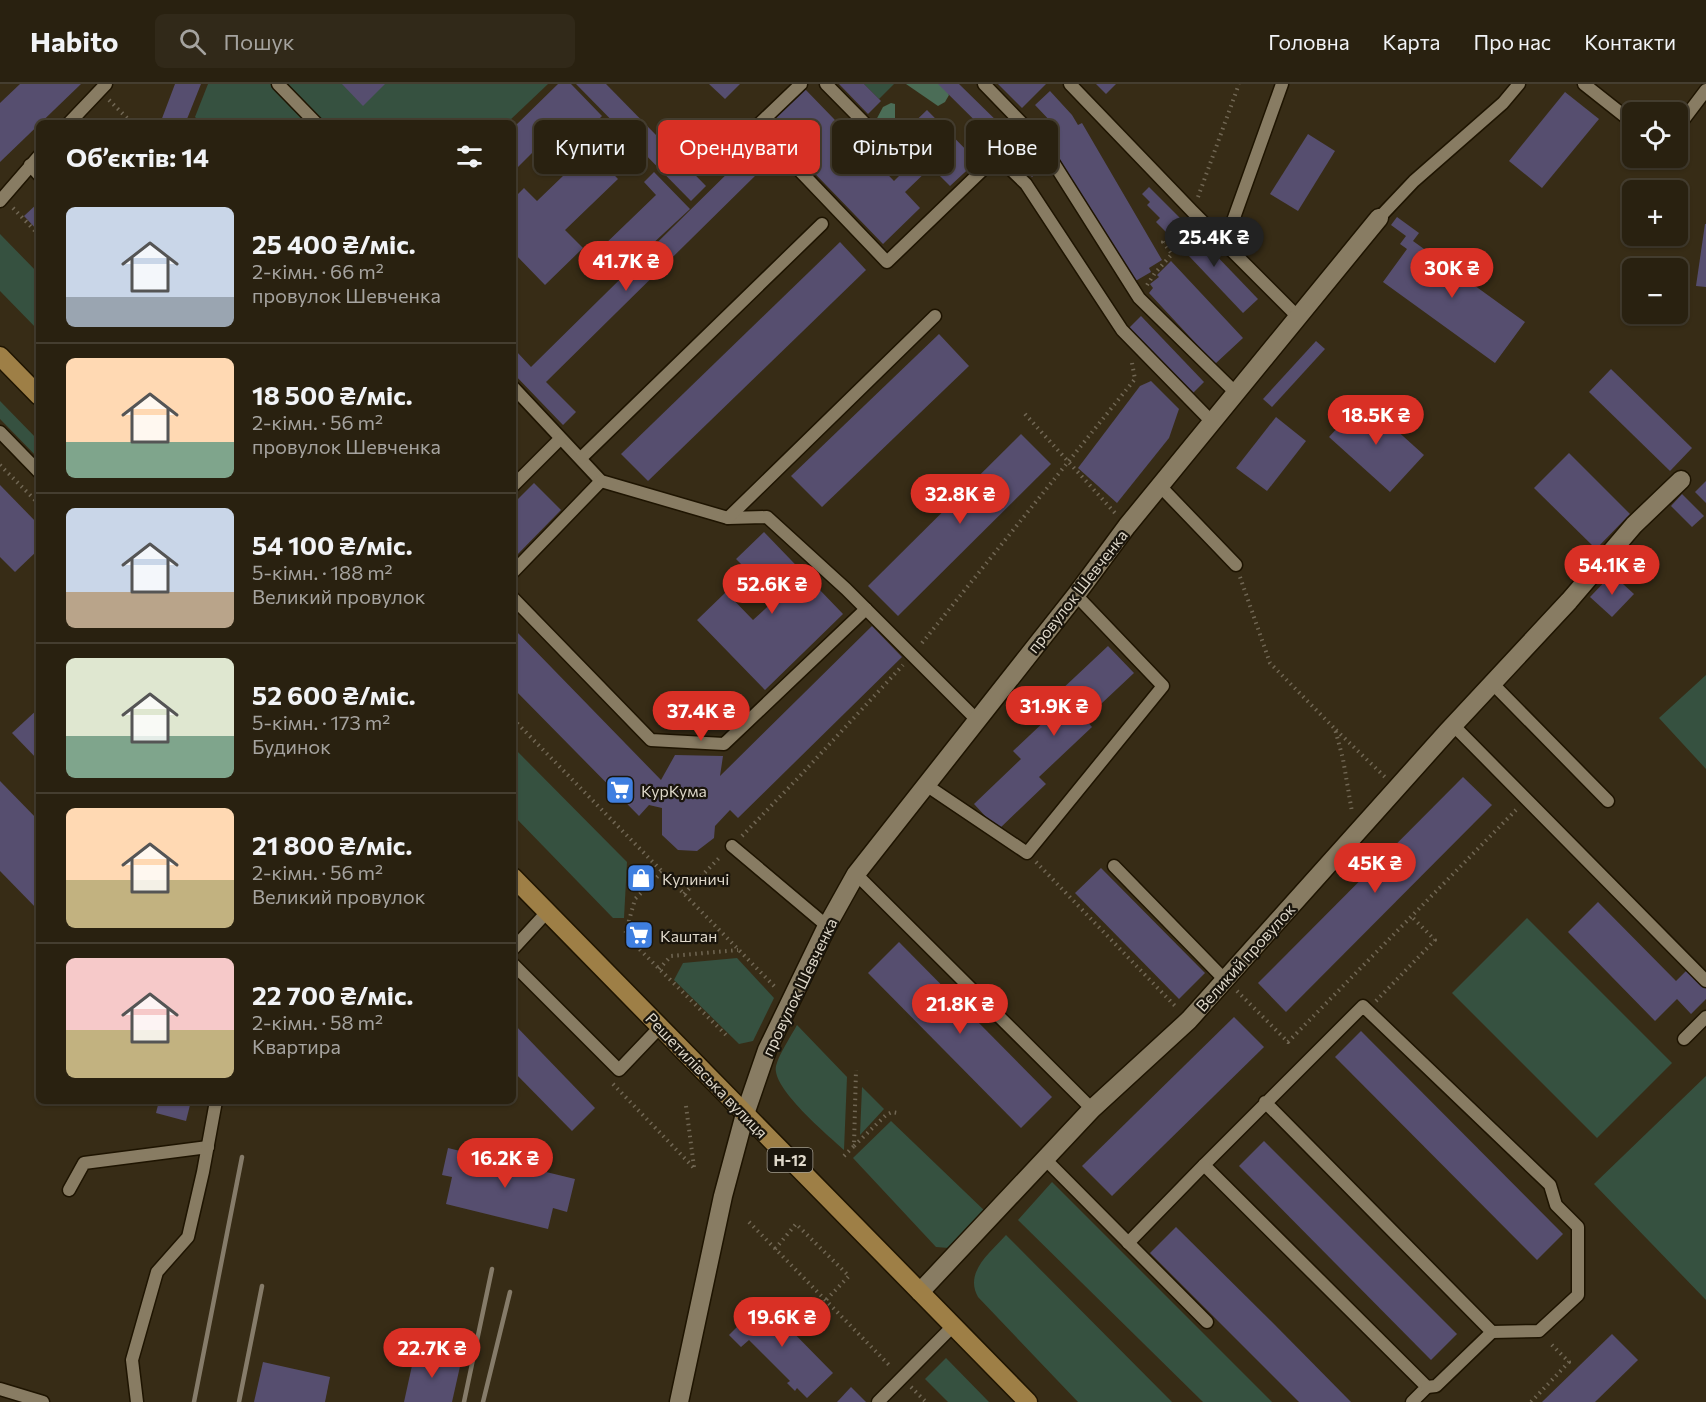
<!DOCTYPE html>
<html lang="uk">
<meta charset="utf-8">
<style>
body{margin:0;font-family:Commissioner,sans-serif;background:#312919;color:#f1f3f6;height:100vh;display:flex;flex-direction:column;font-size:22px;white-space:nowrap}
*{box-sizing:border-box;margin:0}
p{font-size:20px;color:#a5a39f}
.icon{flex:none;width:33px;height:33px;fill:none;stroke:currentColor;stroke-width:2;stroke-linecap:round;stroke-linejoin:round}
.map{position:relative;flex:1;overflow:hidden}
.side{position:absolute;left:36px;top:36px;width:480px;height:984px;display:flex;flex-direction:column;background:#292110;border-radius:9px;box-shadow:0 2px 4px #0004,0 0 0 2px #453e30}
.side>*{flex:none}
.hud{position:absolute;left:534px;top:36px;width:570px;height:54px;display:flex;gap:12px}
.controls{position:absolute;left:1622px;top:18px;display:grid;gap:12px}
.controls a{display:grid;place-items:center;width:66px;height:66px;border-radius:9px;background:#292110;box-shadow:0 2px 4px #0004,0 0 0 2px #453e30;font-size:30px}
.price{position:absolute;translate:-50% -51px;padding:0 14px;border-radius:21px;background:#d93025;color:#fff;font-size:20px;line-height:39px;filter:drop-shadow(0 2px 3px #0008)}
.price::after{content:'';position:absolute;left:50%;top:36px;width:18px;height:14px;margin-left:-9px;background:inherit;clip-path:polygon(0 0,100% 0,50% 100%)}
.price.on{background:#222;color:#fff}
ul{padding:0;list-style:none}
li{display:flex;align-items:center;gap:18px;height:150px;padding:0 30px}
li+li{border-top:2px solid #453e30}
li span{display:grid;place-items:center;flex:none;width:168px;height:120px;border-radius:9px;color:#555}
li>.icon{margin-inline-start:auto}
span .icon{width:72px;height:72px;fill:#fffc;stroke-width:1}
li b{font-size:26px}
h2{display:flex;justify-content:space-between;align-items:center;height:72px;padding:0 30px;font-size:26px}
.pill{padding:0 21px;border-radius:9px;background:#292110;box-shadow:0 2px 4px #0004,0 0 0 2px #453e30;font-size:21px;line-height:54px}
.pill.on{background:#d93025;color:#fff}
header{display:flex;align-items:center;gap:36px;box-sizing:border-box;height:84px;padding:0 30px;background:#292110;border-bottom:2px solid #453e30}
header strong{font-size:28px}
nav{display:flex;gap:33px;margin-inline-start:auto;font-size:21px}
.search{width:420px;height:54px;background:#312919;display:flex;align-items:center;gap:15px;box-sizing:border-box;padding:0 21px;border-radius:9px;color:#a5a39f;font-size:22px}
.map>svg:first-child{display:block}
.green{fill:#365140}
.forest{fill:#4b6d57}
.building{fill:#564e6f}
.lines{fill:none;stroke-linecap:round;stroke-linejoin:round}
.lane-casing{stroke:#1e1401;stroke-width:15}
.street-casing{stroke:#1e1401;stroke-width:21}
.primary-casing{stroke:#1e1401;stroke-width:21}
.path{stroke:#716754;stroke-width:4;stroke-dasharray:1.5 4.5;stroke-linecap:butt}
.lane{stroke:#887c63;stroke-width:12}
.street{stroke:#887c63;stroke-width:18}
.primary{stroke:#9e7f46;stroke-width:18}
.rail{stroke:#867c6a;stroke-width:4.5}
.labels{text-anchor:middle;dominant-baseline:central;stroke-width:4.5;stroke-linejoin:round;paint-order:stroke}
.shield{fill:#1a150c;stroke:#a39d90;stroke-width:1.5}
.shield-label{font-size:15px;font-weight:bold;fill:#ded7c9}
.street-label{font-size:16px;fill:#ded7c9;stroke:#1a150c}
.poi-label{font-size:16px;fill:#ded7c9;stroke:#1a150c;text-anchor:start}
</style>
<header>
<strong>Habito</strong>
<div class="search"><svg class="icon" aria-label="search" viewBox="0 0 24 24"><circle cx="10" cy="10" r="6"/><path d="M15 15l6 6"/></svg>Пошук</div>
<nav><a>Головна</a><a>Карта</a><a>Про нас</a><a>Контакти</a></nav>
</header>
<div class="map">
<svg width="1706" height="1318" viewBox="0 0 1706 1318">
<rect width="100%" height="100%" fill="#372c16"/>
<g class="green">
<polygon points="208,0 548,0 507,39 201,39 195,33"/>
<polygon points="864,0 894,0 879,15"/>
<polygon points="0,150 39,190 39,247 0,207"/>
<polygon points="0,317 39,357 39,375 0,335"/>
<polygon points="1706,591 1706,685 1659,634"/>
<polygon points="513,663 627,778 624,834 613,834 513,731"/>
<polygon points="1527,834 1672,979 1597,1054 1452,909"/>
<polygon points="737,874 774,914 753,957 739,960 674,896 683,879"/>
<path d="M797,941L847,993L844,1066C828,1051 771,1004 776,982C779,970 791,952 797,941Z"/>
<polygon points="1706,992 1706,1216 1594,1100"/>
<polygon points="862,1003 884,1025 860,1051"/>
<polygon points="891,1037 988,1130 949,1164 936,1163 853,1074"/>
<polygon points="1052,1098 1272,1318 1203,1318 1018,1136"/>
<path d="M1006,1151L1172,1318H1078L978,1213C964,1188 990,1169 1006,1151Z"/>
<polygon points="946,1274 989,1318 948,1318 925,1295"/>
</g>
<g class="forest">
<polygon points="906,0 943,0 949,11 945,18 938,22"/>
<polygon points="891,19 895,20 895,39 889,54 881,48 875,38 883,23"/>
</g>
<g class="building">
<polygon points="20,0 81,0 0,78 0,19"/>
<polygon points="175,0 201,0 187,35 192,39 163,39 161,37"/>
<polygon points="342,0 385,0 363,22"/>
<polygon points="558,0 571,0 602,32 584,50 567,34 517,84 513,80 513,44"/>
<polygon points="576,0 606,0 706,102 691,117"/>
<polygon points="709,0 740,0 725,15"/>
<polygon points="839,0 864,0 881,17 868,30"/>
<polygon points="938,0 959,0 1006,46 1003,49 1017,62 1019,60 1042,83 1032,93"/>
<polygon points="998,0 1046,0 1022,24"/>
<polygon points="1096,0 1116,0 1106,10"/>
<polygon points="804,4 894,97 920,71 900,52 927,26 977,77 950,102 931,83 905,108 920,124 883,160 767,40"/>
<polygon points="1050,7 1072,31 1078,41 1082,39 1162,176 1149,184 1151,188 1132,199 1049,57 1060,51 1054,41 1035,21"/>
<polygon points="1565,8 1599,35 1542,104 1509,77"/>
<polygon points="1308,50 1335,67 1298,127 1270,110"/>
<polygon points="590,66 618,95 565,146 583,164 545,201 513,168 513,115 524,104 537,117"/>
<polygon points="743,74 758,89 546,298 576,328 563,341 513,289 513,272 517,268 531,283"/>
<polygon points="654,88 690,125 622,188 600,165 656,111 644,98"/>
<polygon points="1149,103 1181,135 1167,149 1156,138 1160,134 1147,121 1150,118 1142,110"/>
<polygon points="39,118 39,148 24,132"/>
<polygon points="1397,133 1419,149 1413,157 1525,238 1495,279 1383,198 1407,165 1400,160 1406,152 1391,141"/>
<polygon points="1185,139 1258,215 1243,229 1170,152"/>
<polygon points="1705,140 1706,140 1706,203 1696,202"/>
<polygon points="840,158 866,186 648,397 621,370"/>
<polygon points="1171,177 1243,254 1215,280 1149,209 1153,204 1150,200 1159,193 1157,191"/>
<polygon points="1141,232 1204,298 1192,310 1129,244"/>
<polygon points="939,250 969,282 822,423 791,392"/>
<polygon points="1316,257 1325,265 1272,323 1263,315"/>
<polygon points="1611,285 1692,364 1670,387 1589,308"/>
<polygon points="1151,297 1179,325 1169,354 1117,419 1078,384 1140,302"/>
<polygon points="1363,316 1424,371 1390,408 1329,353"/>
<polygon points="1276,333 1306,357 1267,407 1236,384"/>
<polygon points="1021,350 1051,380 898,532 868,502"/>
<polygon points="1569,369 1630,430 1596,465 1534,404"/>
<polygon points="1706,397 1706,419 1695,408"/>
<polygon points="534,399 561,426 513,475 513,420"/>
<polygon points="0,401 39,441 39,465 15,488 0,473"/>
<polygon points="1682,410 1704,432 1692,443 1671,422"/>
<polygon points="764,448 843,530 765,606 697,536 726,508 753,536 776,515 736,475"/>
<polygon points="1612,490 1634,510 1612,533 1590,513"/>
<polygon points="872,542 902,573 738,734 730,726 715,742 714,754 697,767 678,766 662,751 662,724 649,721 639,732 513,604 513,552 517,548 661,696 675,671 723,672 720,692"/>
<polygon points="1108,562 1134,589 1085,635 1092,643 1039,693 1046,700 998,746 974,720 1021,675 1013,667 1067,616 1059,608"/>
<polygon points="39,624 39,677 12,649"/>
<polygon points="1463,693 1492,721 1286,928 1258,899"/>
<polygon points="0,697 39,737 39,827 0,787"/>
<polygon points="1101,784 1205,889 1179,915 1075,809"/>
<polygon points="1598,818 1676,897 1689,884 1706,902 1706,915 1691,930 1677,915 1655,937 1568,848"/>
<polygon points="899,858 1052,1013 1021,1044 868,889"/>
<polygon points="1234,933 1264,963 1112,1112 1082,1082"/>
<polygon points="513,939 595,1024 572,1047 513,987"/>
<polygon points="1361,947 1563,1150 1537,1176 1335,973"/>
<polygon points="159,1017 191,1017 186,1037 156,1029"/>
<polygon points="1264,1057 1457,1250 1431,1276 1239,1082"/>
<polygon points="448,1064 575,1095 567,1128 553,1124 548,1145 446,1120 452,1093 442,1091"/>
<polygon points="1176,1143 1274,1240 1351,1318 1299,1318 1150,1169"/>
<polygon points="767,1213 783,1230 779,1234 833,1289 807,1314 797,1304 795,1307 787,1299 790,1297 749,1256 741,1263 729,1251"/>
<polygon points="1612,1250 1638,1276 1595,1318 1542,1318"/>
<polygon points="415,1268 461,1278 452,1318 404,1318"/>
<polygon points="263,1278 330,1293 325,1318 254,1318"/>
<polygon points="851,1303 866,1318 837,1318"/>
</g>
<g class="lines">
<g class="lane-casing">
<g id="lane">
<polyline points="278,0 316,39"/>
<polyline points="801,0 757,42 887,178 997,72 1026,100 1122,246 1212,338"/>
<polyline points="826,0 901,76"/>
<polyline points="984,0 1041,59 1139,214 1236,309"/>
<polyline points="1070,0 1192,127 1298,233"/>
<polyline points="1584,0 1632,38"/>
<polyline points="69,39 106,0"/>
<polyline points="1677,40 1684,35 1706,6"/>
<polyline points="30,81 39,91"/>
<polyline points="0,117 39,72"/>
<polyline points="1379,134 1414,97 1503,19 1519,0"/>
<polyline points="1225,159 1282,0"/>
<polyline points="513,303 601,397 728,434 767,433 846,505 977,636"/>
<polyline points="0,348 39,388"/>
<polyline points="581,374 822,140"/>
<polyline points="513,402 560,355"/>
<polyline points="1160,402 1236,481"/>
<polyline points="728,434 935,232"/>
<polyline points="513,488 601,397"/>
<polyline points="513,514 651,656 724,660 866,525"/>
<polyline points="1492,599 1608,717"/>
<polyline points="1453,641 1706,897"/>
<polyline points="926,701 1027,769 1163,602 1076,511"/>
<polyline points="732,762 827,842"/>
<polyline points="1114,782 1225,896"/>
<polyline points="856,790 1092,1025"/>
<polyline points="513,865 547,828"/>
<polyline points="513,880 619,986 660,943"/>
<polyline points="1684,955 1706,933"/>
<polyline points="1265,1018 1492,1248 1539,1247 1578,1211 1578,1143 1556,1121 1550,1101 1363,922 1204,1081 1427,1303 1412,1318"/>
<polyline points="1045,1075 1207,1238"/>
<polyline points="69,1106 84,1079 208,1063"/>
<polyline points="1128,1159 1204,1081"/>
<polyline points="1427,1303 1436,1302 1492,1248"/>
<polyline points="0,1305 43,1318"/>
<polyline points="137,1318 132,1276 157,1188 188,1153 203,1088 216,1017"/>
<polyline points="878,1318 953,1242"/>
</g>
</g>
<g class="street-casing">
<g id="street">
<polyline points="920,1208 1092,1025 1189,936 1447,648 1569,517 1634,441 1681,396"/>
<polyline points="679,1318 723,1112 745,1030 767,966 827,842 856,790 1076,511 1127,442 1379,134"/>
</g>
</g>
<g class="primary-casing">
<g id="primary">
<polyline points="0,272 39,312"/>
<polyline points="513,793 1028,1318"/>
</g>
</g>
<g class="path">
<polyline points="109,16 132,39"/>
<polyline points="1198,113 1239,0"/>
<polyline points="13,124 39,151"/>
<polyline points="1147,201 1155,189 1172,170 1163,158 1183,137"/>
<polyline points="1025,330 1115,429"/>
<polyline points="0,381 39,420"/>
<polyline points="1240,493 1270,579 1335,645 1343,675 1352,728"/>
<polyline points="922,559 1135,295 1132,279"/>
<polyline points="513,635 777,905"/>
<polyline points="1336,646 1385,693"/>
<polyline points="742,752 799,693 903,581"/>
<polyline points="1036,778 1177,924"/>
<polyline points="662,788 635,815 625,851 726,951"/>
<polyline points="684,810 721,772"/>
<polyline points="659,885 671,872 738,866"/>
<polyline points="1237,907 1288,958 1516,726"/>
<polyline points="1376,917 1435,856 1412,833"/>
<polyline points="613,1000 694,1084"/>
<polyline points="686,1022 694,1083"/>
<polyline points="854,1062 886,1031 892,1028 898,1029"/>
<polyline points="844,1072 854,1062 856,986"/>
<polyline points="749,1138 891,1283"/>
<polyline points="775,1165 796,1140 849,1192 826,1216"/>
<polyline points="911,1303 926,1318"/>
<polyline points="1531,1318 1569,1278 1549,1258"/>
</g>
<use href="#lane" class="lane"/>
<use href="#street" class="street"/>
<use href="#primary" class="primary"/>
<g class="rail">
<polyline points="194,1318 242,1073"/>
<polyline points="239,1318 262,1202"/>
<polyline points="464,1318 492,1185"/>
<polyline points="483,1318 510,1208"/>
</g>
</g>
<defs>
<g id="supermarket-square" transform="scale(1.5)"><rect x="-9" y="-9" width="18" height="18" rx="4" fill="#3f7fe0" stroke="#1a150c"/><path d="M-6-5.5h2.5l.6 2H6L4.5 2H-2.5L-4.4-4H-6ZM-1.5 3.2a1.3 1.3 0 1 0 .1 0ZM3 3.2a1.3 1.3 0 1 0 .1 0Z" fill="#fff"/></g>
<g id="shop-square" transform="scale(1.5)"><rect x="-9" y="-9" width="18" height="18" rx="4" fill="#3f7fe0" stroke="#1a150c"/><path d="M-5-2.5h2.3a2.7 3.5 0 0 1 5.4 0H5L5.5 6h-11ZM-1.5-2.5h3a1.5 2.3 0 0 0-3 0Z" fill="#fff"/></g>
</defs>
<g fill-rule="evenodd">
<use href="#supermarket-square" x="620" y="706"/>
<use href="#shop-square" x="641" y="794"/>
<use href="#supermarket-square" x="639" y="851"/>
</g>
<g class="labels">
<rect class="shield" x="767.5" y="1064" width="45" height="24" rx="4.5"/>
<g class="shield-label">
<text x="790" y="1076">Н-12</text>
</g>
<g class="street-label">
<text transform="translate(1077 507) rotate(-52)">провулок Шевченка</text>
<text transform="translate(1245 873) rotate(-48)">Великий провулок</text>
<text transform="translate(799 903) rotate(-64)">провулок Шевченка</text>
<text transform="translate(707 991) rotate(46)">Решетилівська вулиця</text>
</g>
<g class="poi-label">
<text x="641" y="706">КурКума</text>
<text x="662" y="794">Кулиничі</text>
<text x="660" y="851">Каштан</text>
</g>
</g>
</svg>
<div class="controls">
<a><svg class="icon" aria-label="locate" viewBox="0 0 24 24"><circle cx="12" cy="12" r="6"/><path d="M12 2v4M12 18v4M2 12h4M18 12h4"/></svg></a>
<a>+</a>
<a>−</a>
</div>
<b class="price on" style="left:1214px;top:184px">25.4K ₴</b>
<b class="price" style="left:626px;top:208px">41.7K ₴</b>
<b class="price" style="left:1452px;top:215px">30K ₴</b>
<b class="price" style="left:1376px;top:362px">18.5K ₴</b>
<b class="price" style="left:960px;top:441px">32.8K ₴</b>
<b class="price" style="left:1612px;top:512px">54.1K ₴</b>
<b class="price" style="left:772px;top:531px">52.6K ₴</b>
<b class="price" style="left:1054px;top:653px">31.9K ₴</b>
<b class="price" style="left:701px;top:658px">37.4K ₴</b>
<b class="price" style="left:1375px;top:810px">45K ₴</b>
<b class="price" style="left:960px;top:951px">21.8K ₴</b>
<b class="price" style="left:505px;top:1105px">16.2K ₴</b>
<b class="price" style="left:782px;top:1264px">19.6K ₴</b>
<b class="price" style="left:432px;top:1295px">22.7K ₴</b>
<div class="hud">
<a class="pill">Купити</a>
<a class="pill on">Орендувати</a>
<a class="pill">Фільтри</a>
<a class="pill">Нове</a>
</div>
<section class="side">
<h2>Об’єктів: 14<svg class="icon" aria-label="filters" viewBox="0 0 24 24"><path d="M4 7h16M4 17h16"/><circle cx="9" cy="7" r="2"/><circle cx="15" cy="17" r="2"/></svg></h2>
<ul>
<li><span style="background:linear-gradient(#c9d6e8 75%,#9aa5b1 0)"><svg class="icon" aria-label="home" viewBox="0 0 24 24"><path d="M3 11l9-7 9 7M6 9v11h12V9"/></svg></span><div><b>25 400 ₴/міс.</b><p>2-кімн. · 66 m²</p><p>провулок Шевченка</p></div></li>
<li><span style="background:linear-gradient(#ffd9b3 70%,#7fa58c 0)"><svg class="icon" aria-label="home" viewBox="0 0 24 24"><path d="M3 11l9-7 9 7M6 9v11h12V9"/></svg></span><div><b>18 500 ₴/міс.</b><p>2-кімн. · 56 m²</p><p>провулок Шевченка</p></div></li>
<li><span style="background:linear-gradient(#c9d6e8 70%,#b9a48a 0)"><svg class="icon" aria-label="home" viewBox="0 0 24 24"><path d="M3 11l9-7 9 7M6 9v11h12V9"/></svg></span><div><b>54 100 ₴/міс.</b><p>5-кімн. · 188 m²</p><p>Великий провулок</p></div></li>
<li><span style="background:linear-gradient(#dfe7d0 65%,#7fa58c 0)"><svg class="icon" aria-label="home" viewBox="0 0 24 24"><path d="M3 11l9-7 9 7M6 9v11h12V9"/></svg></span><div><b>52 600 ₴/міс.</b><p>5-кімн. · 173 m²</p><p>Будинок</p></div></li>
<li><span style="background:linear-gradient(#ffd9b3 60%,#c2b280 0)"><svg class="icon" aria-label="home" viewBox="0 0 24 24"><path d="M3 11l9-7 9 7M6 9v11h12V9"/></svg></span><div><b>21 800 ₴/міс.</b><p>2-кімн. · 56 m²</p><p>Великий провулок</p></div></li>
<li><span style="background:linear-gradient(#f6c9c9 60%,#c2b280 0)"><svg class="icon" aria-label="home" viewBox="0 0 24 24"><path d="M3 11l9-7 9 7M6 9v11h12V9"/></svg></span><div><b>22 700 ₴/міс.</b><p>2-кімн. · 58 m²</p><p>Квартира</p></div></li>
</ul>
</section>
</div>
